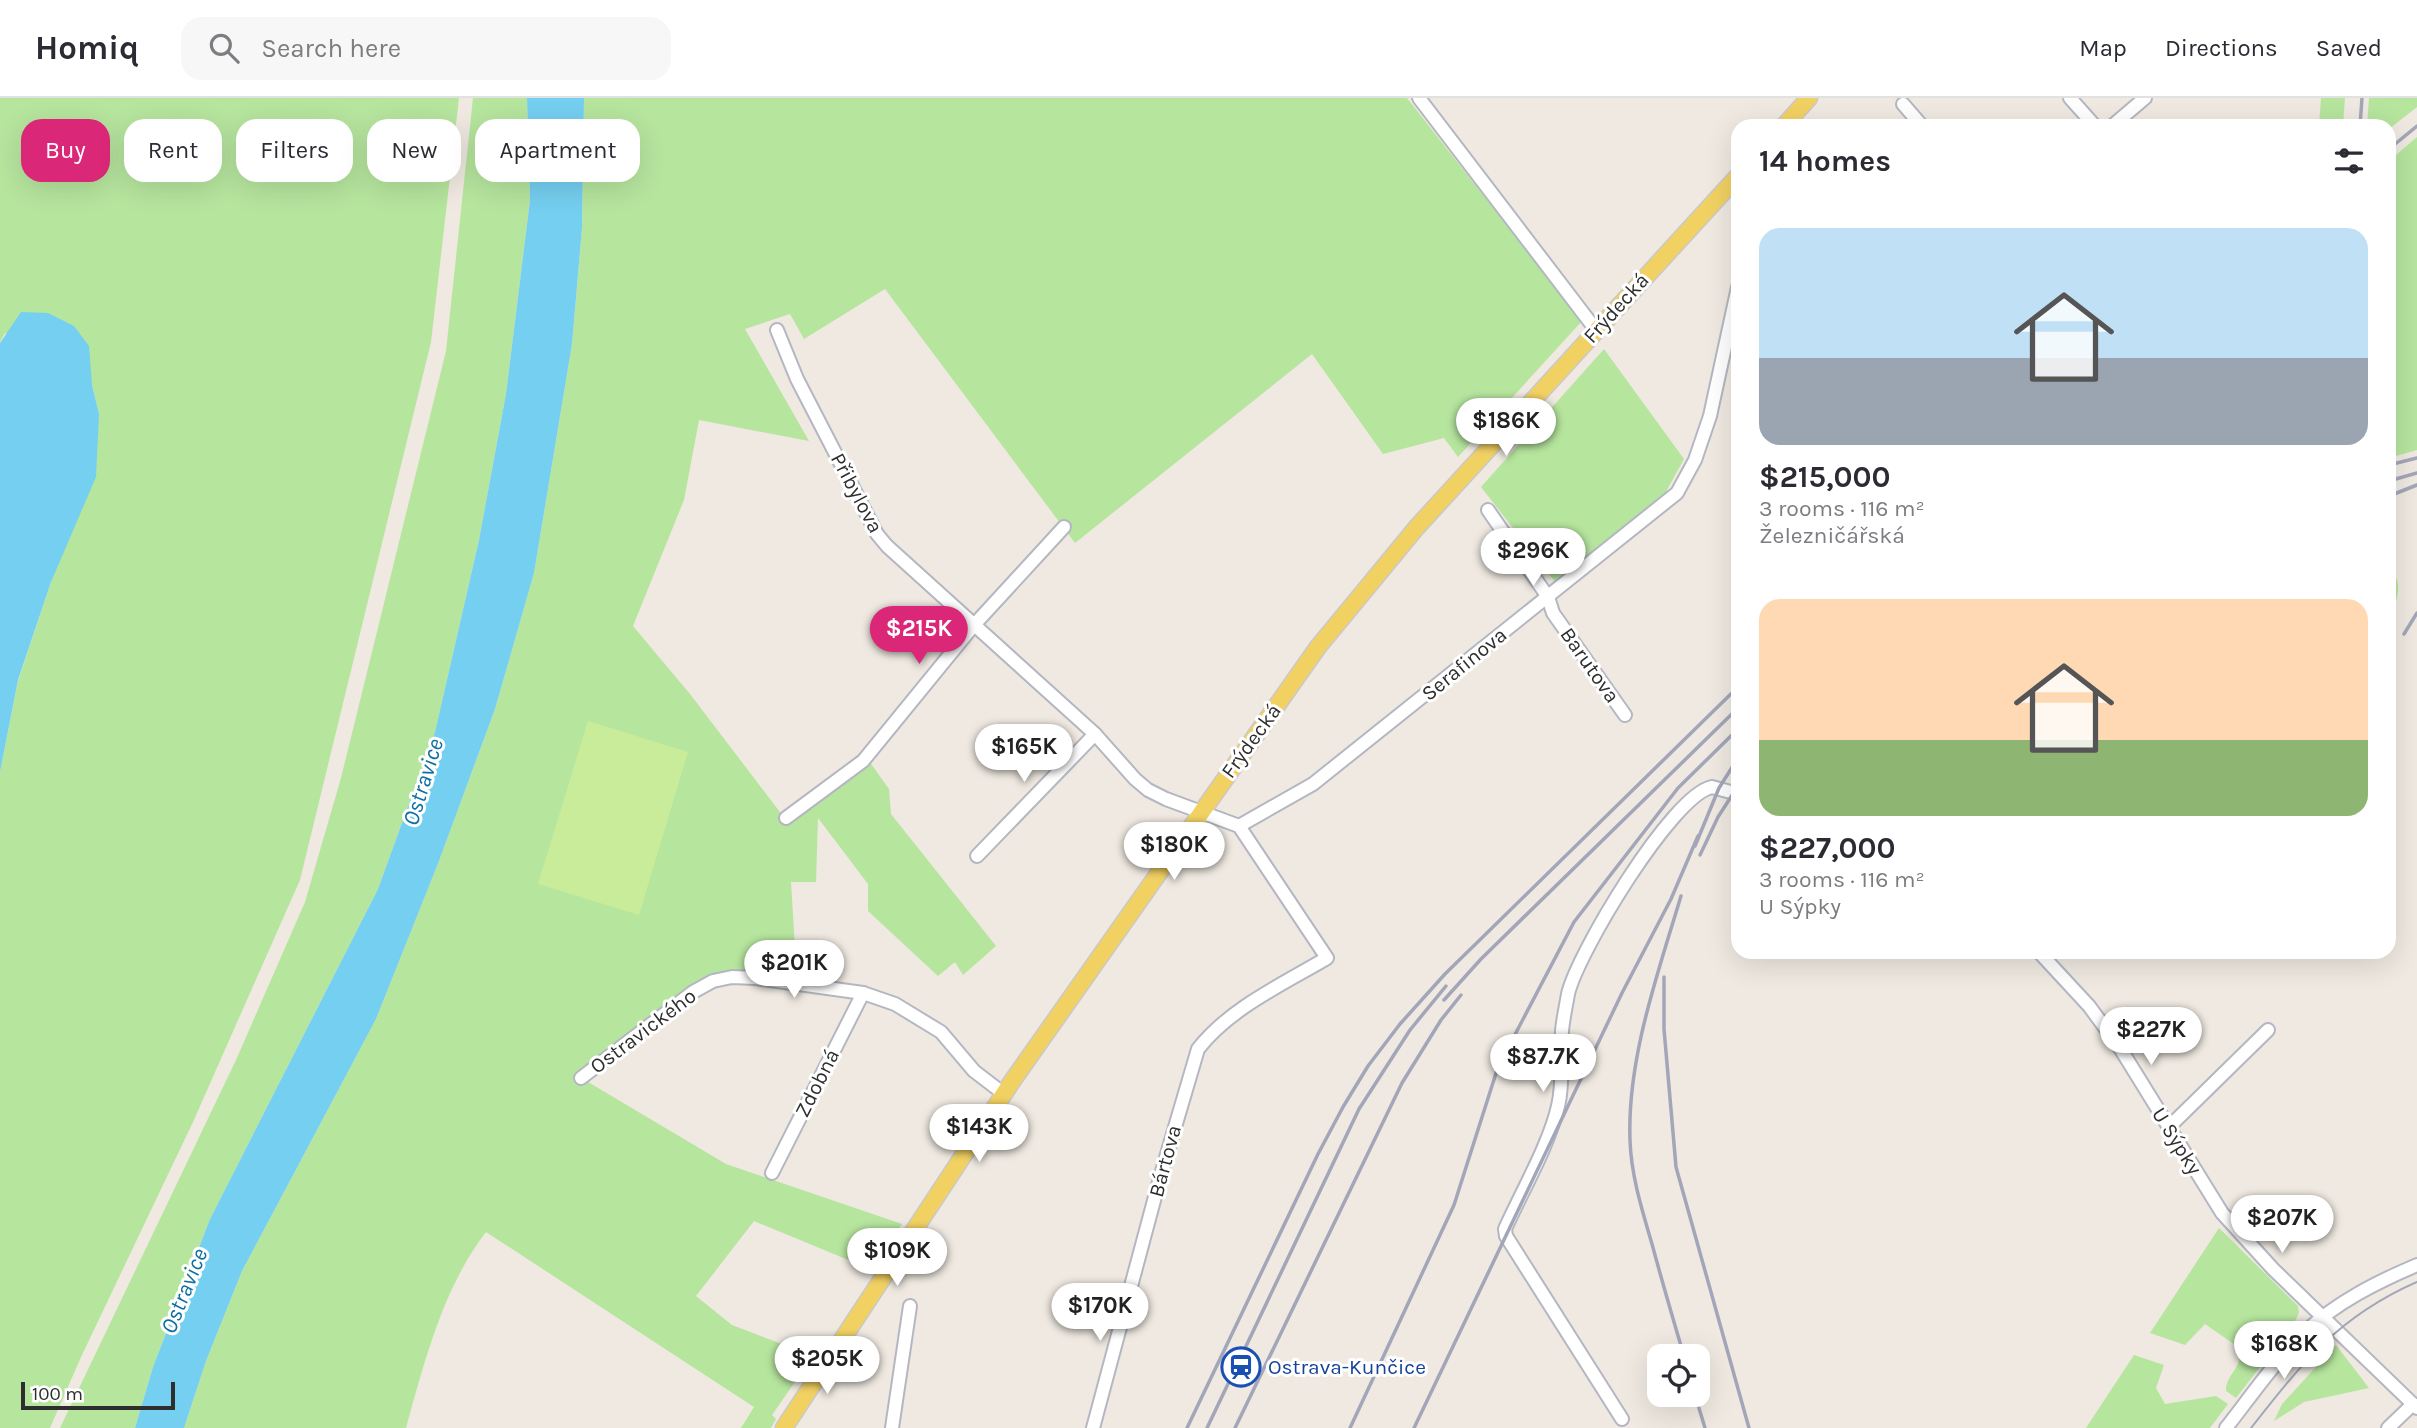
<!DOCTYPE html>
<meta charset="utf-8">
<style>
body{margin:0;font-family:Karla,sans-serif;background:#f7f7f7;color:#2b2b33;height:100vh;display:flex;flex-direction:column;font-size:26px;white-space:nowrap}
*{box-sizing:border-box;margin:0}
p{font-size:23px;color:#7c7c81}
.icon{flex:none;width:38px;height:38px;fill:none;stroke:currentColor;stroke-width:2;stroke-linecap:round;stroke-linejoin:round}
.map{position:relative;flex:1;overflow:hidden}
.panel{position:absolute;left:1731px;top:21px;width:665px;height:840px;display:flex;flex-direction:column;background:#fff;border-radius:21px;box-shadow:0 7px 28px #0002}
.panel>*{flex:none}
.banner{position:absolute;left:21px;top:21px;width:665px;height:63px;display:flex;gap:14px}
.tools{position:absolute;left:1647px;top:1246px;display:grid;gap:14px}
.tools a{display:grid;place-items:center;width:63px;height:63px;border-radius:14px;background:#fff;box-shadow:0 7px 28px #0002;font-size:35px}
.scale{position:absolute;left:21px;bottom:18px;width:154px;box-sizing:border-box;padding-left:7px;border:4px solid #2e2e2e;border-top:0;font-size:19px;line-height:24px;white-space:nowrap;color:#2e2e2e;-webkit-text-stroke:5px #fff;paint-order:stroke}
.price{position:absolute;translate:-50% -60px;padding:0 16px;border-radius:24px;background:#fff;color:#222;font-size:23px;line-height:46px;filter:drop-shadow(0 2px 4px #0008)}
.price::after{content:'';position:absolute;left:50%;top:42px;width:21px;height:16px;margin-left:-10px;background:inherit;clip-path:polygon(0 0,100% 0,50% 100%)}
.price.on{background:#db2777;color:#fff}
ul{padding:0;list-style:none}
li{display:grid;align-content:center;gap:14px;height:371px;padding:0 28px}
li span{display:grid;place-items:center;height:217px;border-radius:21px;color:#555}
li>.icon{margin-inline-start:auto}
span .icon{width:126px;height:126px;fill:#fffc;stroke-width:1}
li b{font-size:30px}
h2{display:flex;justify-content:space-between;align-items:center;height:84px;padding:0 28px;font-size:30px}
.chip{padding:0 24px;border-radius:21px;background:#fff;box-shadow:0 7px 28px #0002;font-size:24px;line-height:63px}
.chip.on{background:#db2777;color:#fff}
header{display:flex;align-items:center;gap:42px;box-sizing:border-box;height:98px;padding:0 35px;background:#fff;border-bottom:2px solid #e1e1e2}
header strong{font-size:33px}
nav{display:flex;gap:38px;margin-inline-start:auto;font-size:24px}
.search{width:490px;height:63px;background:#f7f7f7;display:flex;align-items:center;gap:18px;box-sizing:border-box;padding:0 24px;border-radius:21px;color:#7c7c81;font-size:26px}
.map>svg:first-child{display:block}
.green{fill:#b6e59e}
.pitch{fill:#c9ec9a}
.water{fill:#75cff0}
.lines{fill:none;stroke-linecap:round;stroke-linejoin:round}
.minor-casing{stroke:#b4b7c1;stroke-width:16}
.major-casing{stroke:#c9c9c9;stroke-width:19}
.minor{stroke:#fff;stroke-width:12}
.major{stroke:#f2d163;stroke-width:16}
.tram{stroke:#a3a6b8;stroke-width:2}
.rail{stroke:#a3a6b8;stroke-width:3.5}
.labels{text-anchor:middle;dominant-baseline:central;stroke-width:6;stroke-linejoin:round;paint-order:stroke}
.street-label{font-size:21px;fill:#2e2e2e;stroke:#fff}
.transit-label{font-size:21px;fill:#164399;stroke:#fff;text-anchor:start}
.water-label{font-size:23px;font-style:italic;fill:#0d6fa3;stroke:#fff}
</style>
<header>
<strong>Homiq</strong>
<div class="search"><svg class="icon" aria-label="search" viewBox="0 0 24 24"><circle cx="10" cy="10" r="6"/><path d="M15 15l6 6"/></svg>Search here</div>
<nav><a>Map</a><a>Directions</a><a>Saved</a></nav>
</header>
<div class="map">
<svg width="2417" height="1330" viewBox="0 0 2417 1330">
<rect width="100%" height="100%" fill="#efe9e1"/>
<g class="green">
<polygon points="0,0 459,0 431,244 300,782 193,1024 81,1259 50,1330 0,1330 0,674 18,583 51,484 99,316 92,287 5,235 0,244"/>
<polygon points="473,0 527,0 530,102 506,296 479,442 435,634 378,791 210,1121 153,1269 135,1330 60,1330 236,962 305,804 341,680 446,253"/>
<path d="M584,0H1407L1582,223L1458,359L1444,340L1383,356L1312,256L1075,445L885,191L804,241L790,216L745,231L809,343L699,322L684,402L633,528L690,596L789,726L869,663L889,691L891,716L996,848L963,877L955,864L938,878L868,813V786L818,720L816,784H791L797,883L741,872L711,878L583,981L726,1066L902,1126L870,1171L754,1123L696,1198L732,1227L813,1258L772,1317L776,1321L771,1330H741L754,1309L486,1134C443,1190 425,1262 406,1330H184L206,1263L242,1173L376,921L439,763L495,611L534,475L572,246L582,130Z"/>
<polygon points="2321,0 2345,0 2343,28 2319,28"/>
<polygon points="2369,0 2417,0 2417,9 2389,31 2389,28 2367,28"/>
<polygon points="2417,39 2417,352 2389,360 2389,63"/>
<polygon points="1604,251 1684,361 1662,401 1556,485 1481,389"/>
<path d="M2389,472C2407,484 2394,507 2389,526Z"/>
<path d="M2219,1130L2298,1208L2299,1215L2294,1225L2236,1300L2226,1293C2226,1276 2240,1274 2241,1251L2205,1226L2185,1247L2150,1235Z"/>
<polygon points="2336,1247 2369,1290 2304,1304 2274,1323 2282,1306"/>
<polygon points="2134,1257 2164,1267 2156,1290 2165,1306 2216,1298 2228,1306 2210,1330 2086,1330"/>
</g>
<polygon class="pitch" points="588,623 688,654 639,817 538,786"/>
<g class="water">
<polygon points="527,0 584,0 582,130 572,246 534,475 495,611 439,763 376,921 242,1173 206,1263 184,1330 135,1330 153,1269 210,1121 378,791 435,634 479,442 506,296 530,102"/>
<polygon points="21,214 48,215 74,228 89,248 92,287 99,316 96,379 51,484 18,582 0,674 0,245"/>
</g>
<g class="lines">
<g class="minor-casing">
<g id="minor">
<polyline points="1419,0 1596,232"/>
<polyline points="2070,0 2095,28"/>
<polyline points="1903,6 1922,28"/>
<polyline points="2112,28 2145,0"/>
<path d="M777,232L797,281L877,436L887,448L1095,636L1135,681L1148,692L1166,701L1239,728L1327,860C1283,886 1230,910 1198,951L1160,1080L1093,1330"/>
<polyline points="1488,412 1548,499 1553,515 1625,617"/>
<polyline points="786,720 863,663 974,527 1064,429"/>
<polyline points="1239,728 1313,686 1677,395 1695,362 1710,318 1738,189"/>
<polyline points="977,758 1095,636"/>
<polyline points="2039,854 2089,908 2120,950 2222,1115 2273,1171 2417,1310"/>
<polyline points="581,980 693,894 713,883 732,879 755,880 863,895 895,906 941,934 974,973 1004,996"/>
<polyline points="2169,1029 2268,932"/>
<polyline points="772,1075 863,895"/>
<path d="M1622,1321L1506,1138L1505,1131C1522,1093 1549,1047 1558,1008C1564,984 1560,958 1562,933C1563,921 1566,908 1568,896C1577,856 1672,697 1712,689L1738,696"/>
<polyline points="892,1330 910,1208"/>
<path d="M2226,1330C2251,1298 2276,1262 2305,1234C2337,1204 2377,1184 2417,1167"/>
<polyline points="2388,1330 2413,1306"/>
</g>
</g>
<g class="major-casing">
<g id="major">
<polyline points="1784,28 1809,0"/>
<polyline points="784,1330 1013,982 1318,549 1417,429 1738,78"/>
</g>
</g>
<use href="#minor" class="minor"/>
<use href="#major" class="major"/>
<path class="tram" d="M2251,1330C2302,1265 2339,1218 2417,1184"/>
<g class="rail">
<polyline points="2360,28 2362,0"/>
<polyline points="2389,51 2417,28"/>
<polyline points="2389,367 2417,360"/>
<polyline points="2389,383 2417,375"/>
<polyline points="2389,398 2417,387"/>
<polyline points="2404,536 2417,515"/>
<polyline points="1695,748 1719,690 1738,660"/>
<polyline points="1700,757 1718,719 1738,688"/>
<path d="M1681,798C1658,875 1627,961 1630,1042C1631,1077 1642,1112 1652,1146C1662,1183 1673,1221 1684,1258"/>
<polyline points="1664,879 1664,931 1676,1069 1749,1330"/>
<polyline points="1444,902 1481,861 1738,610"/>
<polyline points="1695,1297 1705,1330"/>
<polyline points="1187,1330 1318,1056 1343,1009 1368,968 1400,926 1445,876 1738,589"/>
<polyline points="1207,1330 1359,1011 1410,932 1446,888"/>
<polyline points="1235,1330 1402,985 1441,922 1461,897"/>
<polyline points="1350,1330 1454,1107 1498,969 1574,824 1678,690 1738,631"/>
<polyline points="1414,1330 1622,895 1671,801 1698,738"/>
</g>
</g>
<defs>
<g id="station-ring" transform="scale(2.0125)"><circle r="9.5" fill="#fff" stroke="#1a4fb4" stroke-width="1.5"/><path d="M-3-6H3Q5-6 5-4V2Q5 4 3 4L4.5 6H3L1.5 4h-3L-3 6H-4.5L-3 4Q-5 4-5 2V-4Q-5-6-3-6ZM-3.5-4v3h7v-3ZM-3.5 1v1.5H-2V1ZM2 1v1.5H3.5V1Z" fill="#1a4fb4"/></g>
</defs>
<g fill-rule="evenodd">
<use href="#station-ring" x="1241" y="1269"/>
</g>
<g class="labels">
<g class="street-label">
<text transform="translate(1616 210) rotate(-48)">Frýdecká</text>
<text transform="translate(857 395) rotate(62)">Přibylova</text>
<text transform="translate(1464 566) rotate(-39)">Serafinova</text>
<text transform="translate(1590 567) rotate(55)">Barutova</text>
<text transform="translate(1251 643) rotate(-54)">Frýdecká</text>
<text transform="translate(643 933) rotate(-37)">Ostravického</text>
<text transform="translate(817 985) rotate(-63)">Zdobná</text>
<text transform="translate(2177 1043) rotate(58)">U Sýpky</text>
<text transform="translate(1165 1063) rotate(-75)">Bártova</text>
</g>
<g class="transit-label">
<text x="1268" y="1269">Ostrava-Kunčice</text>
</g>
<g class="water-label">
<text transform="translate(423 684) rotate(-73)">Ostravice</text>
<text transform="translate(184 1193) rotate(-68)">Ostravice</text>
</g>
</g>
</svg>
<div class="tools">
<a><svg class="icon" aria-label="locate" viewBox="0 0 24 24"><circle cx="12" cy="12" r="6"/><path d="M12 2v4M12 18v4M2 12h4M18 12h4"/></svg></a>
</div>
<div class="scale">100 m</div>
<b class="price" style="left:1506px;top:360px">$186K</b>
<b class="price" style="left:1533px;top:490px">$296K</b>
<b class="price on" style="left:919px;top:568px">$215K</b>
<b class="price" style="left:1024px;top:686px">$165K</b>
<b class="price" style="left:1174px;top:784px">$180K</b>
<b class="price" style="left:794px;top:902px">$201K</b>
<b class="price" style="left:2151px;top:969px">$227K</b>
<b class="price" style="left:1543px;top:996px">$87.7K</b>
<b class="price" style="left:979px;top:1066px">$143K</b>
<b class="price" style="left:2282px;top:1157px">$207K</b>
<b class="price" style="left:897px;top:1190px">$109K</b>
<b class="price" style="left:1100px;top:1245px">$170K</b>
<b class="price" style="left:2284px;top:1283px">$168K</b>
<b class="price" style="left:827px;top:1298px">$205K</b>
<div class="banner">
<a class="chip on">Buy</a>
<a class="chip">Rent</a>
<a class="chip">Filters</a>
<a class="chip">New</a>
<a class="chip">Apartment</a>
</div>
<section class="panel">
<h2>14 homes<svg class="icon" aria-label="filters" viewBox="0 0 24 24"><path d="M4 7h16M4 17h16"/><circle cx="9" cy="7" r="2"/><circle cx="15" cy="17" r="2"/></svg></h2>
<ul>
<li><span style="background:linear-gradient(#bfe0f5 60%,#9aa5b1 0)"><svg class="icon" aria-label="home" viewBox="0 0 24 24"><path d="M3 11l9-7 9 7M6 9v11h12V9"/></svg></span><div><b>$215,000</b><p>3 rooms · 116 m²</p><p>Železničářská</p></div></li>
<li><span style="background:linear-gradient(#ffd9b3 65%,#8fb573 0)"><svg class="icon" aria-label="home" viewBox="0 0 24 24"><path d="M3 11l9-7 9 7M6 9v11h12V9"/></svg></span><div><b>$227,000</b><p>3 rooms · 116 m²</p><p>U Sýpky</p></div></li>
</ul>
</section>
</div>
